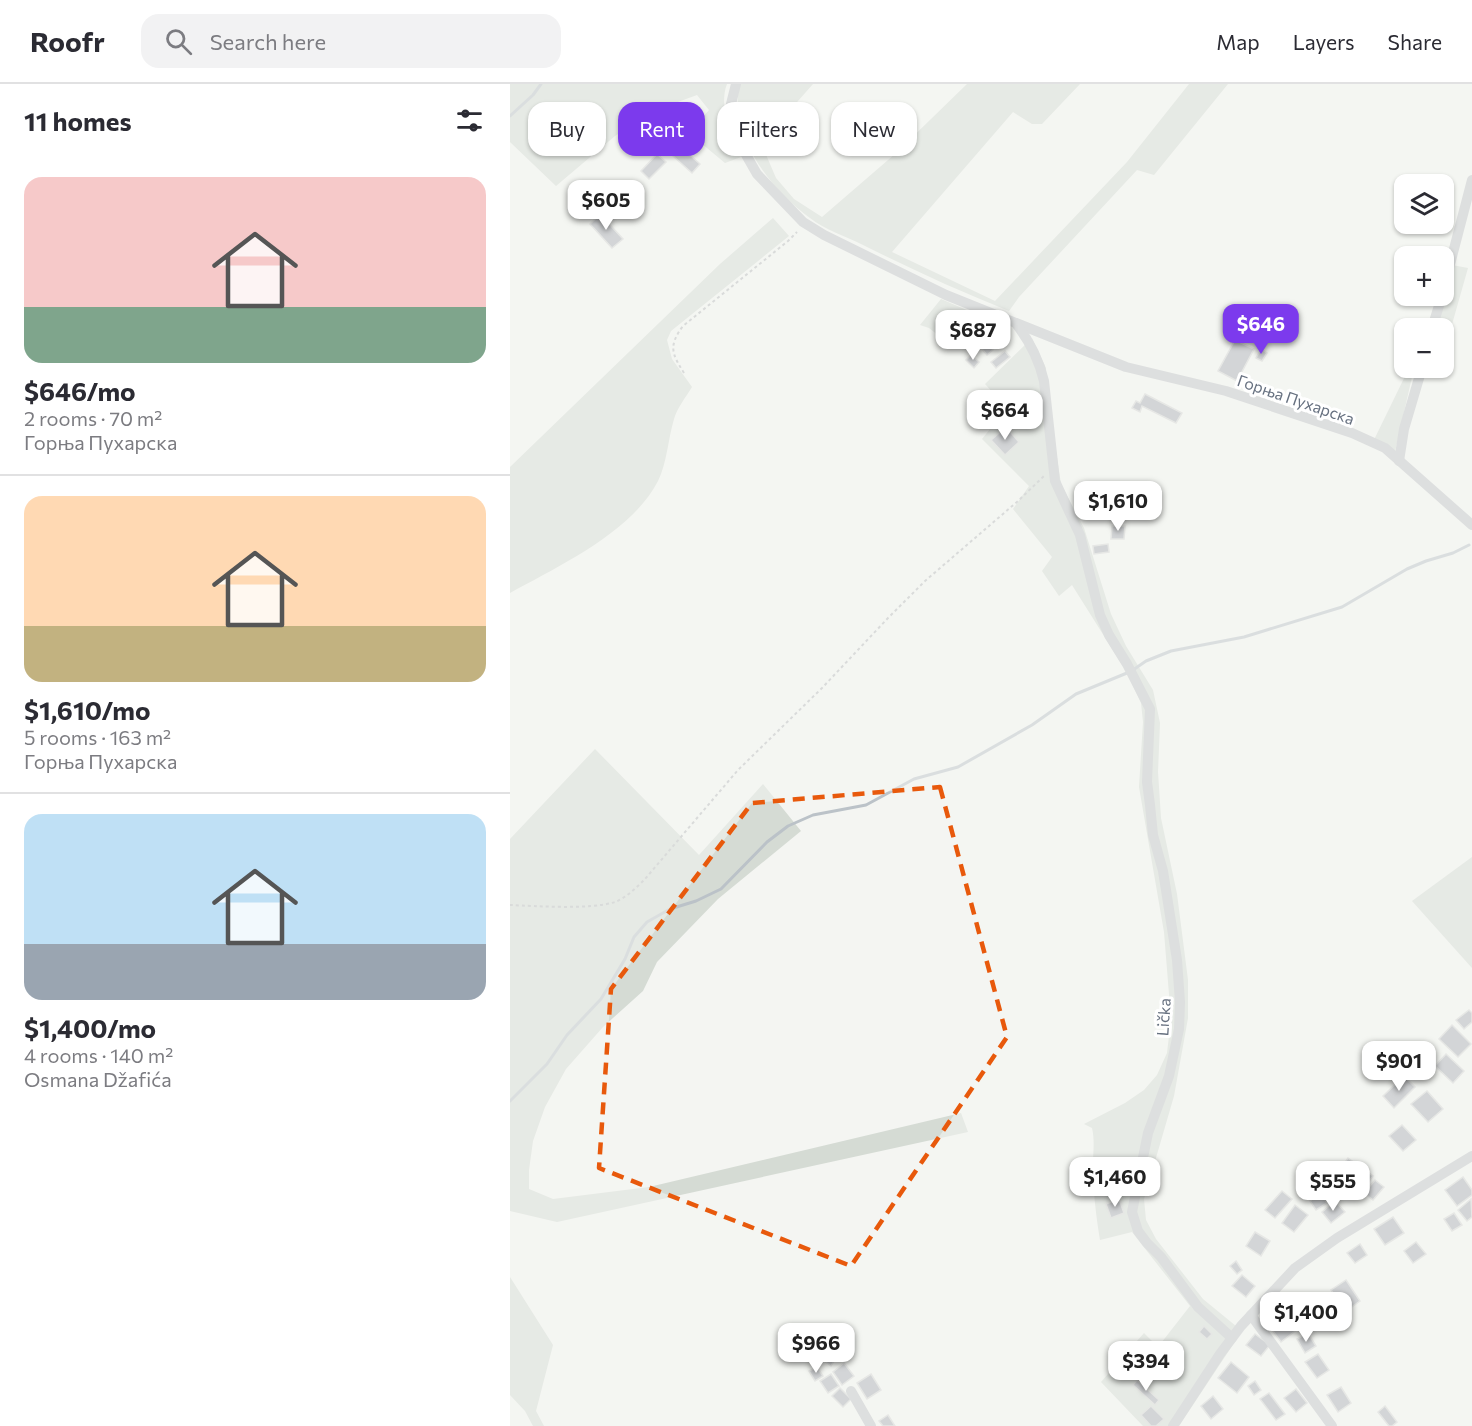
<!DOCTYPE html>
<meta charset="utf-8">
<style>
body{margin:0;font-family:Commissioner,sans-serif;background:#f2f2f3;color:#2b2b33;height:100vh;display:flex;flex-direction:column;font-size:22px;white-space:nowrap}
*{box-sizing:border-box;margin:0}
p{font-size:20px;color:#7c7c81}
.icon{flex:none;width:33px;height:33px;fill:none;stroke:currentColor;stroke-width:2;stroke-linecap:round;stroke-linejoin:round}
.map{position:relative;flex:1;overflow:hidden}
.panel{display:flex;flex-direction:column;background:#fff;width:510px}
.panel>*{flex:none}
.guide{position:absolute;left:18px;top:18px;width:570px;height:54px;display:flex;gap:12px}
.buttons{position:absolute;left:884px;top:90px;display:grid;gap:12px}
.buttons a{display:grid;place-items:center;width:60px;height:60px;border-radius:12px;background:#fff;box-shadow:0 2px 4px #0004;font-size:30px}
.price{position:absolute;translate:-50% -51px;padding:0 14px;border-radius:12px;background:#fff;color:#222;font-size:20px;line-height:39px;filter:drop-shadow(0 2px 3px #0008)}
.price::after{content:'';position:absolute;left:50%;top:36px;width:18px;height:14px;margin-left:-9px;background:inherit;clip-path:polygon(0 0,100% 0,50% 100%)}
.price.current{background:#7c3aed;color:#fff}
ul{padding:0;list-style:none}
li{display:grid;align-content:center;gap:12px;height:318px;padding:0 24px}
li+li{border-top:2px solid #e1e1e2}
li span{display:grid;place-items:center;height:186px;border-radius:18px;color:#555}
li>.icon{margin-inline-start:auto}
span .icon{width:108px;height:108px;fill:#fffc;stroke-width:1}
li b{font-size:26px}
h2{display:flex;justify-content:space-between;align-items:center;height:72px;padding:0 24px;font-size:26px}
.chip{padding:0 21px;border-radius:18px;background:#fff;box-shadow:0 2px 4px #0004;font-size:21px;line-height:54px}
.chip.current{background:#7c3aed;color:#fff}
header{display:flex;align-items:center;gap:36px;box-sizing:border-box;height:84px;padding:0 30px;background:#fff;border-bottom:2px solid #e1e1e2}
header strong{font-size:28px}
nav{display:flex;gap:33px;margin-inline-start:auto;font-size:21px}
.search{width:420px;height:54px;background:#f2f2f3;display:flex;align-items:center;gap:15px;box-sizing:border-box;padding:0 21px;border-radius:18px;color:#7c7c81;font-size:22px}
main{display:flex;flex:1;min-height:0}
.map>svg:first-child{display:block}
.green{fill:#d5dbd4}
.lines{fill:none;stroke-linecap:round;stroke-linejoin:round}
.stream{stroke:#bbc2c8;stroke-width:3}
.building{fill:#aaaeb5;stroke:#d6d6d5;stroke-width:1.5}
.path{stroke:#b8babd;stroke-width:2;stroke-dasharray:3 3;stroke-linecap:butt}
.minor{stroke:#c1c3c7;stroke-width:10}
.marked{fill:none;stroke:#e8590c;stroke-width:4.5;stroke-dasharray:12 8;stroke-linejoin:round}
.labels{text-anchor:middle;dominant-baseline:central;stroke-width:6;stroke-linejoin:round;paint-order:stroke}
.street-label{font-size:16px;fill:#677180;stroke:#fff}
</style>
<header>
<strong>Roofr</strong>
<div class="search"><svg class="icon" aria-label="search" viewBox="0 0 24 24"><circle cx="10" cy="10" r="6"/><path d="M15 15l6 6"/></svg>Search here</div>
<nav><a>Map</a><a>Layers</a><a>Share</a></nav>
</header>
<main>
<section class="panel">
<h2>11 homes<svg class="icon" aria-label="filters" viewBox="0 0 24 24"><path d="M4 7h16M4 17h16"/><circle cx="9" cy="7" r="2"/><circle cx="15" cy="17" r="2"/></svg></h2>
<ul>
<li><span style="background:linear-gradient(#f6c9c9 70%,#7fa58c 0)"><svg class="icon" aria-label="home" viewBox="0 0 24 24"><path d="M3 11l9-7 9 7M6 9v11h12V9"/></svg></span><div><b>$646/mo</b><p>2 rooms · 70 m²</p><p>Горња Пухарска</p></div></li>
<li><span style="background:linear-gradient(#ffd9b3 70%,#c2b280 0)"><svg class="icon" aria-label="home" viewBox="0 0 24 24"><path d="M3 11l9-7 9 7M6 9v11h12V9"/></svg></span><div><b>$1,610/mo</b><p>5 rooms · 163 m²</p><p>Горња Пухарска</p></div></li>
<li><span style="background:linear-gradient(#bfe0f5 70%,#9aa5b1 0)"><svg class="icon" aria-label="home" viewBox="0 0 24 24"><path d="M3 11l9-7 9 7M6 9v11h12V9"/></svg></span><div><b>$1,400/mo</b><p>4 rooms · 140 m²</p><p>Osmana Džafića</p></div></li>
</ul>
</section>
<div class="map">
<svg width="962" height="1342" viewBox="0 0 962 1342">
<rect width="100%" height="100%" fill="#f4f5f2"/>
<g class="green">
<path d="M0,0H217C208,23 222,51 231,73L215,79L179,49L199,26L187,11L143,27L105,52L46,102L0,58Z"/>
<path d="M230,0H303L251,59L266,94L284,115L312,133L385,70L457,0H570L532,40H522L503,28L382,168L485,217L617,78L679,0H718L644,91L627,86L509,213L499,227C449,207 401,185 353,161C336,152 315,146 300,134C261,106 217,50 230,0Z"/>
<path d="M263,134L279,152L161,247L157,256L162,275L182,303C176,313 167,324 164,335C158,355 157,379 148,397C122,448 49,482 0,509V383L210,180Z"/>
<polygon points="942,181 958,184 935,265 933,265 933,244 926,244"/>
<polygon points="431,215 466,230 438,259 419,244 410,241"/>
<path d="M522,254L536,284L537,308L551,400L574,444L601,530L616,562L643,606L650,639L648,688L651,734L667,810L678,896V934L664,1012L634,1115L636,1136L646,1155L693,1215L732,1247L669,1342H633L591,1298L634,1249L648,1263L680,1222L622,1148L590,1156C586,1131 583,1107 583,1081C583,1068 585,1057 582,1044L574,1040L615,1019L634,1006L647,991L657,969L661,935L654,848L629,703L633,638L631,619L616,587L562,501L549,512L532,487L542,473L503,425L519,402L472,355L497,324L475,300Z"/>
<polygon points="899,284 904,284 885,368 861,362"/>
<polygon points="85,665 189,771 253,700 291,747 208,815 147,878 133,907 93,943 56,985 35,1023 23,1057 19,1086 19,1105 43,1115 139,1103 451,1029 458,1048 47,1138 0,1127 0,755"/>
<polygon points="962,773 962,884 902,817"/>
<polygon points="0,1193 43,1261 26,1327 34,1342 23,1342 15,1327 0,1311"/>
</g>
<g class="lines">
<g class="stream">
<polyline points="0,32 23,11 31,0"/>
<polyline points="623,586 636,577 661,567 734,553 832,523 897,485 916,477 943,469 959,461"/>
<polyline points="0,1017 37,980 57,951 91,915 115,875 124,853 137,838 160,825 186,817 211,805 257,758 278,742 303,731 356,721 404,695 448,683 522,641 566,610 617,589"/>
</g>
</g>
<g class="building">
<polygon points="172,46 191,63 186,68 167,52"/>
<polygon points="171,63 190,80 182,89 163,72"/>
<polygon points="147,70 156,78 139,95 131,87"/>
<polygon points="90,130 113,155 102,164 80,140"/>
<polygon points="471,234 487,243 478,258 462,249"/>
<polygon points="725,256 744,265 727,297 708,287"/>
<polygon points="478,260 483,266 477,271 472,265"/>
<polygon points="751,265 757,269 752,277 746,274"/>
<polygon points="495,267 500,273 486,284 481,278"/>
<polygon points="461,271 469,278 464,284 456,276"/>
<polygon points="635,310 672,329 666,339 632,322 630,328 622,324 626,317 630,319"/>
<polygon points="496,343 509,358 495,371 481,356"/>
<polygon points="602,442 615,442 614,455 601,455"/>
<polygon points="598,460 599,468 584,470 583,462"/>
<polygon points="959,926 962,929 962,938 954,945 946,936"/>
<polygon points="942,941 961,960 948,973 929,955"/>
<polygon points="902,968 922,984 915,993 896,977"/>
<polygon points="936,970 954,987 943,999 925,982"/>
<polygon points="894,992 905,1003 884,1024 873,1012"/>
<polygon points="917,1007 933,1025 918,1038 901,1020"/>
<polygon points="892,1041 906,1056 893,1067 879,1052"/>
<polygon points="838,1074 863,1092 851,1108 827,1090"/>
<polygon points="953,1093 962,1106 962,1111 947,1122 935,1106"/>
<polygon points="865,1096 874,1103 863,1116 854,1109"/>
<polygon points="772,1107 782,1115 765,1134 755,1126"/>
<polygon points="811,1109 817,1119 806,1126 800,1117"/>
<polygon points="609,1115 614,1129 601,1134 596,1120"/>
<polygon points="961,1115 962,1133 957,1137 948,1126"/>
<polygon points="825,1117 835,1128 821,1139 812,1128"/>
<polygon points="785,1121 798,1131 784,1148 772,1139"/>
<polygon points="944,1129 952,1141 942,1147 934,1135"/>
<polygon points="883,1133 894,1149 875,1161 864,1145"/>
<polygon points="745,1148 760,1157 751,1172 736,1162"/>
<polygon points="906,1158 916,1170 903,1179 894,1167"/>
<polygon points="850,1160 857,1171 845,1179 837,1169"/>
<polygon points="726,1177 732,1186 727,1190 720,1182"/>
<polygon points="732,1191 745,1202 736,1213 722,1202"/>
<polygon points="836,1196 850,1217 836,1227 821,1206"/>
<polygon points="798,1214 808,1228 796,1237 785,1223"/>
<polygon points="777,1229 789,1244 771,1258 760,1243"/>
<polygon points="694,1242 702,1250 697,1255 689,1248"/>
<polygon points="798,1249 806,1262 795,1269 787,1255"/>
<polygon points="745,1250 760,1261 751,1272 736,1261"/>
<polygon points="319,1261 330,1268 321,1282 310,1274"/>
<polygon points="808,1270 819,1286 807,1294 795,1278"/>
<polygon points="721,1278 739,1293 727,1309 708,1294"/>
<polygon points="334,1279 344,1292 332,1301 323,1288"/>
<polygon points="307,1283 313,1292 305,1297 299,1287"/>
<polygon points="321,1290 329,1302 318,1309 310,1297"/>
<polygon points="361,1290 371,1306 357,1315 347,1299"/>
<polygon points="627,1296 649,1316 645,1321 623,1301"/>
<polygon points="745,1297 751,1306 744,1311 738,1302"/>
<polygon points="831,1303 841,1319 828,1328 817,1311"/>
<polygon points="330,1304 341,1315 333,1323 322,1312"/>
<polygon points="786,1305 797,1319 786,1328 774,1314"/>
<polygon points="759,1309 775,1330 766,1336 750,1315"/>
<polygon points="703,1312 713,1325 701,1335 691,1322"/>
<polygon points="641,1322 654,1335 646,1342 641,1342 631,1331"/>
<polygon points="875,1322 887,1338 882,1342 879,1342 868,1328"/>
<polygon points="378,1331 385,1342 373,1342 369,1337"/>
</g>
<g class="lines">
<g class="path">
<path d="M174,289C162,270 158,262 173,242L278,157L287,148"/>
<path d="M0,821C27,822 79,826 105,818C116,814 127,803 135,795L228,686L312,604L378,534L415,497L508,417L534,392"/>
</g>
<g class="minor">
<polyline points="226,0 221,20 225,36 235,69 247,90 293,138 314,151 436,211 616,283 716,307 842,349 875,364 962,441"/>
<polyline points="933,207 962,96"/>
<path d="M507,241C520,258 529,276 534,297L545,397L570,451L590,531L599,551L617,580L640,625L637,698L640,721L643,751L653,787L667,876L670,918L669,945L659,992L638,1049L622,1128L628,1147L637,1159L651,1173L688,1223L722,1254"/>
<polyline points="922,244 932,212"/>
<polyline points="889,377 894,345 912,284"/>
<polyline points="741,1231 822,1342"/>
<polyline points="341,1307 361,1342"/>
<polyline points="663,1342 710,1270 731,1242 785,1184 827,1154 962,1072"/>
</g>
</g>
<path d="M0 0H962V1342H0ZM430,703L497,953L341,1182L89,1084L101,905L242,719Z" fill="#f4f5f2" fill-opacity=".55" fill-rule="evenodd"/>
<path class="marked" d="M430,703L497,953L341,1182L89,1084L101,905L242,719Z"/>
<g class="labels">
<g class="street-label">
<text transform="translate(786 315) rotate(19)">Горња Пухарска</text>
<text transform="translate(653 933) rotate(-86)">Lička</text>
</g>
</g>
</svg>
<div class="buttons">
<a><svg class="icon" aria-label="layers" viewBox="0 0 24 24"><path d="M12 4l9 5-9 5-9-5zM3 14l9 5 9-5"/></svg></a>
<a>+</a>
<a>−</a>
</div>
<b class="price" style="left:96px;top:147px">$605</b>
<b class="price current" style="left:751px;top:271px">$646</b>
<b class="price" style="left:463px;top:277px">$687</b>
<b class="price" style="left:495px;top:357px">$664</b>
<b class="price" style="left:608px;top:448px">$1,610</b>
<b class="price" style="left:889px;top:1008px">$901</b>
<b class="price" style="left:605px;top:1124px">$1,460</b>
<b class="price" style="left:823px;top:1128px">$555</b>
<b class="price" style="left:796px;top:1259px">$1,400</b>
<b class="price" style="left:306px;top:1290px">$966</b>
<b class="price" style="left:636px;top:1308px">$394</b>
<div class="guide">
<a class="chip">Buy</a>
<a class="chip current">Rent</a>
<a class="chip">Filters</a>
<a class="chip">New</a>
</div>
</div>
</main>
